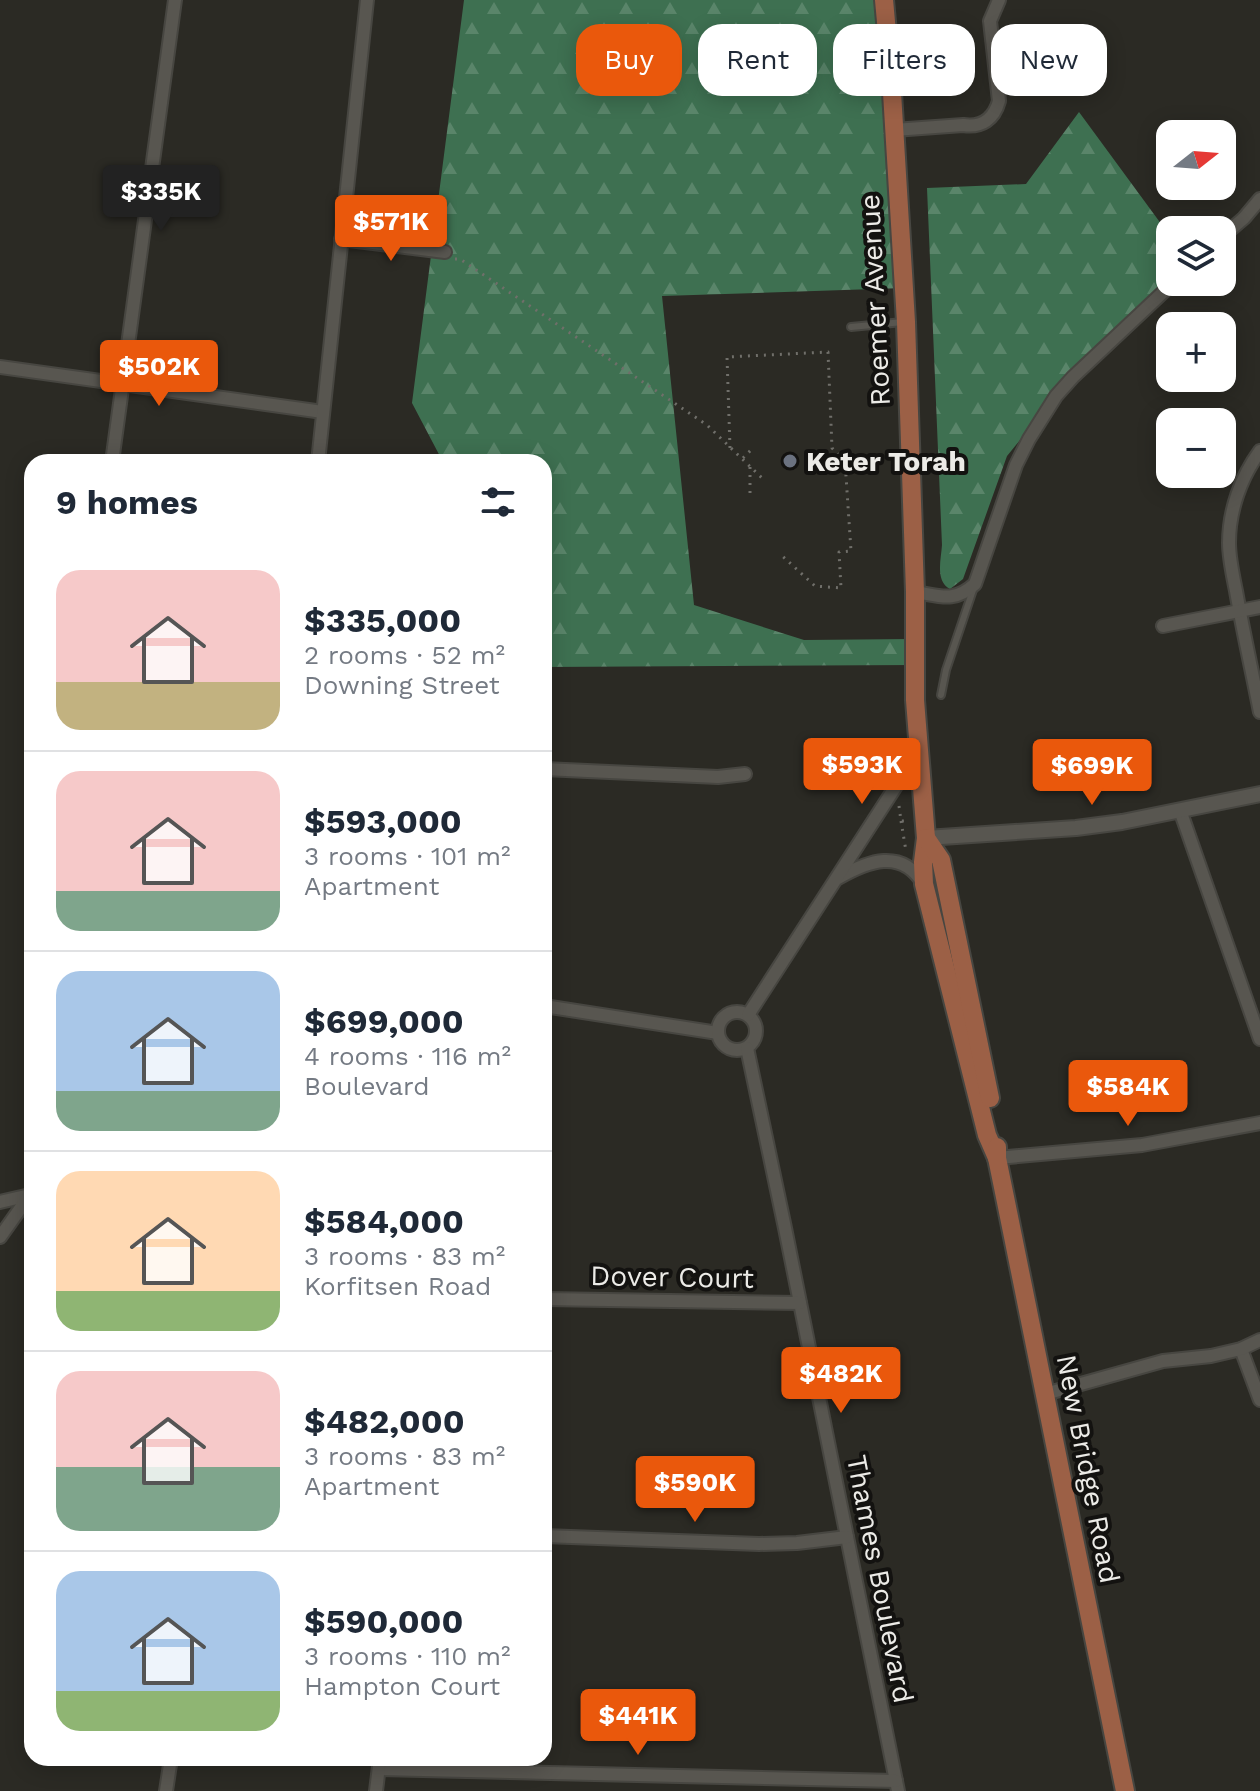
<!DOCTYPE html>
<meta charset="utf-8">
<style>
body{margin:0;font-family:"Work Sans",sans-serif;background:#f6f6f7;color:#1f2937;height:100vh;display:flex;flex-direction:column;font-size:30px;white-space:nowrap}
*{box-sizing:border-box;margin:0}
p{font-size:26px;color:#747a83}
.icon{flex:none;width:44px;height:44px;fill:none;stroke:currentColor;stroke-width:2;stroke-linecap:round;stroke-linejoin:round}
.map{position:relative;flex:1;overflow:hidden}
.panel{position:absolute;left:24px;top:454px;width:528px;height:1312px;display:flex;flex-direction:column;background:#fff;border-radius:24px;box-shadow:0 4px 20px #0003}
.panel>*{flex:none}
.top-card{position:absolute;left:576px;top:24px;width:564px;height:72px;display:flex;gap:16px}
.needle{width:52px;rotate:73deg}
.controls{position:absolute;left:1156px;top:120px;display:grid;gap:16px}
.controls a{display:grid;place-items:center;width:80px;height:80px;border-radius:16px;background:#fff;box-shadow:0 4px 20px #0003;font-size:40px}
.price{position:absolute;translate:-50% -68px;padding:0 18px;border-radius:8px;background:#ea580c;color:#fff;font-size:26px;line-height:52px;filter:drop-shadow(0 2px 4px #0008)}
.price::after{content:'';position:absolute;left:50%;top:48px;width:24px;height:18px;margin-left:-12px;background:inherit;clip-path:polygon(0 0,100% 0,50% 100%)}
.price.selected{background:#222;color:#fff}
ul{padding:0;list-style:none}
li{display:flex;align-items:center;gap:24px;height:200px;padding:0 32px}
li+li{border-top:2px solid #e0e1e3}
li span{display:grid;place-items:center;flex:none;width:224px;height:160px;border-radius:24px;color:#555}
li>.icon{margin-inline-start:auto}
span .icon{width:96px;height:96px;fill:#fffc;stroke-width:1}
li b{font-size:34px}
h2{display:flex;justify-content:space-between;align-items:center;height:96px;padding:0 32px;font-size:34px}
.chip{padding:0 28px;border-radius:24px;background:#fff;box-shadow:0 4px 20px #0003;font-size:28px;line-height:72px}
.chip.selected{background:#ea580c;color:#fff}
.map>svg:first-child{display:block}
.forest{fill:url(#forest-firs)}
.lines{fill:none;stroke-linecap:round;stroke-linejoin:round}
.service-casing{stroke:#474641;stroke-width:10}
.minor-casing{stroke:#474641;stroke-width:16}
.tertiary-casing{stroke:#474641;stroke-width:18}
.primary-casing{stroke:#474641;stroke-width:22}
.path{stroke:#706f6a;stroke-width:3;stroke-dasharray:2 6;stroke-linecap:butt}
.service{stroke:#585650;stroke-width:6}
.minor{stroke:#585650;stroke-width:12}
.tertiary{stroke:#585650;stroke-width:14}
.primary{stroke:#9c6046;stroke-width:18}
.worship-dot{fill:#6b7280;stroke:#131210;stroke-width:3}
.labels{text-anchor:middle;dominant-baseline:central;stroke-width:8;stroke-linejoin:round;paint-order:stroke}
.street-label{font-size:28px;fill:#ecebe7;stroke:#131210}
.poi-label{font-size:28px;font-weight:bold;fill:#ecebe7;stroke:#131210;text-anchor:start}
</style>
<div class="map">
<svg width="1260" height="1791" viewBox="0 0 1260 1791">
<defs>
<pattern id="forest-firs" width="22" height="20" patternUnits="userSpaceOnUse" patternTransform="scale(2)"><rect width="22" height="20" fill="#3e7051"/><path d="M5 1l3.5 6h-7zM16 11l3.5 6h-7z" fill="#5a856a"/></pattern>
</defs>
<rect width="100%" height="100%" fill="#2b2a24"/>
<g class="forest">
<polygon points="464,0 884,0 904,288 662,296 694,605 804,640 914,639 915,665 544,667 544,462 443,462 412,403"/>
<path d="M1079,112L1170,236V282L1056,396L1007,456L963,579L950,589C935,581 941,560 942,545L927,188L1026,184Z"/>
</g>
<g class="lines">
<g class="service-casing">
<g id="service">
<polyline points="851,327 903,322"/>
<polyline points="941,695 946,670 974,587"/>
</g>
</g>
<g class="minor-casing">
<g id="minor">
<path d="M894,130L963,125C982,128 994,119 999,101L990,21L999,0"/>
<polyline points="1222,237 1244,218 1260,199"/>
<polyline points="341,239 445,252"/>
<polyline points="0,367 323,412"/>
<path d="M1260,451C1241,477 1229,510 1229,543C1229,558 1233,576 1236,591C1243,631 1252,671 1260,712"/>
<polyline points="112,462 175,0"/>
<polyline points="318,462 367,0"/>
<path d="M915,592C941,596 954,603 975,584L1016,465L1029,439L1056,396L1073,377L1174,282"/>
<polyline points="1163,626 1260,607"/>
<polyline points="544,769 718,777 745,774"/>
<polyline points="1180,810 1260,1039"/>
<path d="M838,878C868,861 901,848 923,883"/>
<polyline points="544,1006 718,1033"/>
<circle cx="737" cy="1031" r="19"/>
<polyline points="748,1015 918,752"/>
<polyline points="747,1048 785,1228 898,1791"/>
<polyline points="997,1158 1142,1145 1260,1123"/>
<polyline points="0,1202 30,1195"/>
<polyline points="0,1237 32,1192"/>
<polyline points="544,1299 800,1303"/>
<polyline points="1241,1349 1260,1400"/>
<polyline points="1045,1394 1163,1361 1211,1356 1241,1349 1260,1340"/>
<polyline points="544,1536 759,1544 797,1543 847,1537"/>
<polyline points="379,1769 896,1781"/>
<polyline points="166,1791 171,1758"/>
<polyline points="376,1791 380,1758"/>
</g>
</g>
<g class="tertiary-casing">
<polyline id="tertiary" points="926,838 1076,828 1122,822 1260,794"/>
</g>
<g class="primary-casing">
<g id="primary">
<polyline points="884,0 891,76 906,322 915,592 915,700 926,838 923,862 924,884 987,1135 997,1158"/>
<polyline points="926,838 941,860 990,1098"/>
<polyline points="997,1147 997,1158 1006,1202 1125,1791"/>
</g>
</g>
<g class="path">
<polyline points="455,259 460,259 707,425 763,479"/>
<polyline points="730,448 727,357 828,352 832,448 845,461 851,551 839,552 841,588 815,586 779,553"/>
<polyline points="743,458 754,447"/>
<polyline points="750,467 750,497"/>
<polyline points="899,806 901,821 908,821"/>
<polyline points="901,821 906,851"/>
</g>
<use href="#service" class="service"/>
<use href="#minor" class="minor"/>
<use href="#tertiary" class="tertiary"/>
<use href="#primary" class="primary"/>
</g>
<circle class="worship-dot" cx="790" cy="461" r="8"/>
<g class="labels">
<g class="street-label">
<text transform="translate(875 300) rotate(-93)">Roemer Avenue</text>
<text transform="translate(672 1277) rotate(1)">Dover Court</text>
<text transform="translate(1088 1469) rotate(79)">New Bridge Road</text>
<text transform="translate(880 1579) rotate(79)">Thames Boulevard</text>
</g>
<g class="poi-label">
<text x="806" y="461">Keter Torah</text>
</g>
</g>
</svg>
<div class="controls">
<a><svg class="needle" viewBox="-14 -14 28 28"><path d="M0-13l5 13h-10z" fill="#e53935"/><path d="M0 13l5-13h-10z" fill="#747a83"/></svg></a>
<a><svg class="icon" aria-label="layers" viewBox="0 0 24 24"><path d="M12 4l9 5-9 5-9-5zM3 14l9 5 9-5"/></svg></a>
<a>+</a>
<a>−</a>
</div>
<b class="price selected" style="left:161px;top:233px">$335K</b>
<b class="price" style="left:391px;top:263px">$571K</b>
<b class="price" style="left:159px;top:408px">$502K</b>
<b class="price" style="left:862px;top:806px">$593K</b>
<b class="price" style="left:1092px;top:807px">$699K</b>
<b class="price" style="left:1128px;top:1128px">$584K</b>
<b class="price" style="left:841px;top:1415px">$482K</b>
<b class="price" style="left:695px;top:1524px">$590K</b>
<b class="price" style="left:638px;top:1757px">$441K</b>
<div class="top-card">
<a class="chip selected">Buy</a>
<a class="chip">Rent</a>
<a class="chip">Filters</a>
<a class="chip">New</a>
</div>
<section class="panel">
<h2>9 homes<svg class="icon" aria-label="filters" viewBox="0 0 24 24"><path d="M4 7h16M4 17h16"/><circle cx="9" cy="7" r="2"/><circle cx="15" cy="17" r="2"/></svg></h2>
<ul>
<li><span style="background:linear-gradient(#f6c9c9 70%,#c2b280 0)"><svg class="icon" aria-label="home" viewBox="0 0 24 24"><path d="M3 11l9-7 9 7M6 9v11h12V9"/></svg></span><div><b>$335,000</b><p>2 rooms · 52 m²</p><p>Downing Street</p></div></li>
<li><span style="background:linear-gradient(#f6c9c9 75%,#7fa58c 0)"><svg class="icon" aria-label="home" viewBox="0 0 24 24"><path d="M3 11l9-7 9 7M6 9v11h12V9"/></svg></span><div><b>$593,000</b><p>3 rooms · 101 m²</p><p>Apartment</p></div></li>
<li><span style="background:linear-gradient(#a9c7e8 75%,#7fa58c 0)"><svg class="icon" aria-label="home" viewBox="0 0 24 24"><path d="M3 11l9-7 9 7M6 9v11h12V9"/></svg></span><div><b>$699,000</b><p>4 rooms · 116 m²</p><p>Boulevard</p></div></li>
<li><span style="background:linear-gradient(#ffd9b3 75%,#8fb573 0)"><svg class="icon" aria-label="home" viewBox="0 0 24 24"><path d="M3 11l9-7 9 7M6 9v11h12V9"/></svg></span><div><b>$584,000</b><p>3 rooms · 83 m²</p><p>Korfitsen Road</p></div></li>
<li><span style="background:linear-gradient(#f6c9c9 60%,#7fa58c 0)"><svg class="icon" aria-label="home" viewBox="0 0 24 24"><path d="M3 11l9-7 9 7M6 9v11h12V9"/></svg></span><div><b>$482,000</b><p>3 rooms · 83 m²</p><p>Apartment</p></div></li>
<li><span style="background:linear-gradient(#a9c7e8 75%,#8fb573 0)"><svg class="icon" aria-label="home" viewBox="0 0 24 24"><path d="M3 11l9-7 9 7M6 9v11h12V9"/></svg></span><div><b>$590,000</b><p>3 rooms · 110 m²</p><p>Hampton Court</p></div></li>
</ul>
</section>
</div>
